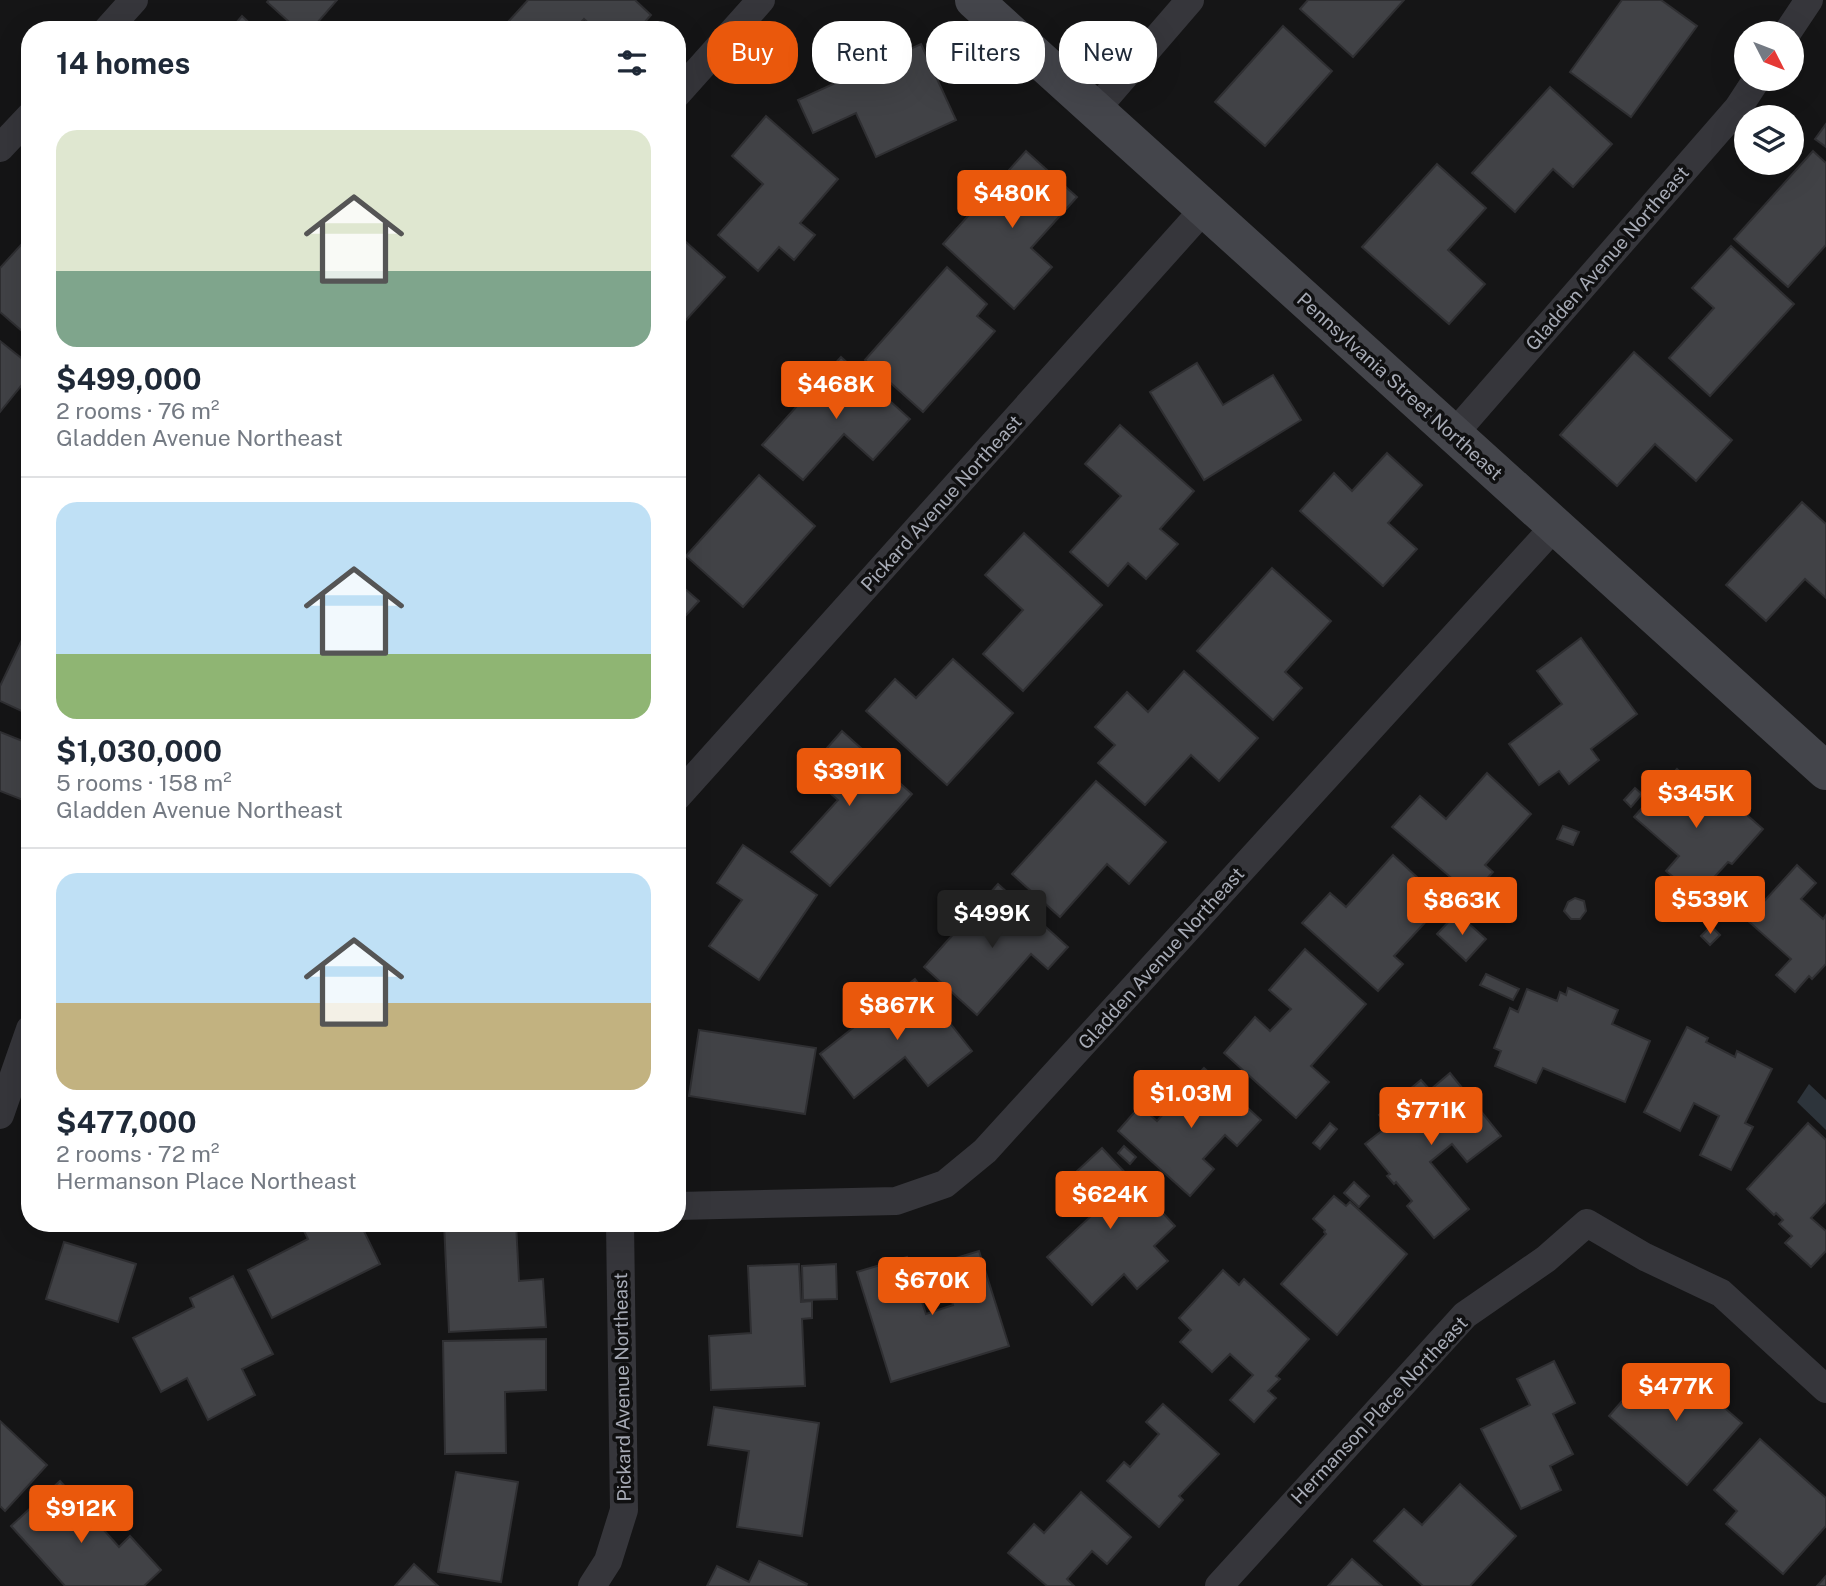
<!DOCTYPE html>
<meta charset="utf-8">
<style>
body{margin:0;font-family:"Public Sans",sans-serif;background:#f6f6f7;color:#1f2937;height:100vh;display:flex;flex-direction:column;font-size:26px;white-space:nowrap}
*{box-sizing:border-box;margin:0}
p{font-size:23px;color:#747a83}
.icon{flex:none;width:38px;height:38px;fill:none;stroke:currentColor;stroke-width:2;stroke-linecap:round;stroke-linejoin:round}
.map{position:relative;flex:1;overflow:hidden}
.panel{position:absolute;left:21px;top:21px;width:665px;height:1211px;display:flex;flex-direction:column;background:#fff;border-radius:28px;box-shadow:0 7px 28px #0002}
.panel>*{flex:none}
.banner{position:absolute;left:707px;top:21px;width:665px;height:63px;display:flex;gap:14px}
.needle{width:46px;rotate:132deg}
.tools{position:absolute;left:1734px;top:21px;display:grid;gap:14px}
.tools a{display:grid;place-items:center;width:70px;height:70px;border-radius:50%;background:#fff;box-shadow:0 7px 28px #0002;font-size:35px}
.price{position:absolute;translate:-50% -60px;padding:0 16px;border-radius:7px;background:#ea580c;color:#fff;font-size:23px;line-height:46px;filter:drop-shadow(0 2px 4px #0008)}
.price::after{content:'';position:absolute;left:50%;top:42px;width:21px;height:16px;margin-left:-10px;background:inherit;clip-path:polygon(0 0,100% 0,50% 100%)}
.price.selected{background:#222;color:#fff}
ul{padding:0;list-style:none}
li{display:grid;align-content:center;gap:14px;height:371px;padding:0 35px}
li+li{border-top:2px solid #e0e1e3}
li span{display:grid;place-items:center;height:217px;border-radius:21px;color:#555}
li>.icon{margin-inline-start:auto}
span .icon{width:126px;height:126px;fill:#fffc;stroke-width:1}
li b{font-size:30px}
h2{display:flex;justify-content:space-between;align-items:center;height:84px;padding:0 35px;font-size:30px}
.chip{padding:0 24px;border-radius:28px;background:#fff;box-shadow:0 7px 28px #0002;font-size:24px;line-height:63px}
.chip.selected{background:#ea580c;color:#fff}
.map>svg:first-child{display:block}
.water{fill:#2d343b}
.building{fill:#414246;stroke:#2f2f32;stroke-width:2}
.lines{fill:none;stroke-linecap:round;stroke-linejoin:round}
.street{stroke:#36363b;stroke-width:28}
.secondary{stroke:#44454b;stroke-width:38}
.labels{text-anchor:middle;dominant-baseline:central;stroke-width:7;stroke-linejoin:round;paint-order:stroke}
.street-label{font-size:19px;fill:#a7abb6;stroke:#101011}
</style>
<div class="map">
<svg width="1826" height="1586" viewBox="0 0 1826 1586">
<rect width="100%" height="100%" fill="#151516"/>
<polygon class="water" points="1809,1084 1826,1100 1826,1130 1797,1102"/>
<g class="building">
<polygon points="269,0 337,0 311,30 298,30 267,2"/>
<polygon points="528,0 635,0 651,15 638,30 596,30 584,19 574,30 514,30 507,23"/>
<polygon points="1308,0 1404,0 1353,57 1300,9"/>
<polygon points="1622,0 1661,0 1697,26 1631,117 1570,72"/>
<polygon points="242,16 257,30 230,30"/>
<polygon points="1283,26 1332,71 1265,146 1215,102"/>
<polygon points="921,44 956,120 876,157 856,113 813,133 798,100"/>
<polygon points="1550,87 1612,144 1573,187 1553,169 1515,212 1472,173"/>
<polygon points="766,116 838,179 800,223 815,235 794,260 779,247 758,271 718,235 763,184 732,156"/>
<polygon points="1826,124 1826,147 1815,139"/>
<polygon points="1026,151 1077,197 1031,248 1052,267 1014,309 943,244"/>
<polygon points="1813,151 1826,163 1826,245 1788,287 1734,239"/>
<polygon points="1437,164 1486,208 1448,250 1485,284 1449,324 1362,247"/>
<polygon points="677,234 725,277 677,330"/>
<polygon points="30,235 30,338 0,312 0,268"/>
<polygon points="1731,246 1794,304 1710,396 1669,358 1714,308 1692,288"/>
<polygon points="947,267 987,304 977,316 995,331 923,412 865,360"/>
<polygon points="0,341 30,365 30,375 0,412"/>
<polygon points="1634,352 1732,440 1696,481 1655,444 1617,486 1560,435"/>
<polygon points="841,357 910,419 873,460 844,434 803,480 762,445"/>
<polygon points="1197,363 1223,405 1273,375 1301,420 1204,480 1150,392"/>
<polygon points="1120,425 1194,491 1160,529 1178,544 1146,579 1128,563 1108,586 1070,552 1121,496 1085,464"/>
<polygon points="1387,453 1422,485 1388,523 1417,549 1383,586 1300,511 1334,473 1352,491"/>
<polygon points="759,475 815,526 743,607 686,556"/>
<polygon points="1802,502 1826,524 1826,598 1805,579 1766,621 1726,585"/>
<polygon points="1024,533 1102,605 1023,691 983,654 1023,610 985,575"/>
<polygon points="1272,568 1331,621 1285,672 1302,688 1273,720 1197,651"/>
<polygon points="677,582 699,601 677,625"/>
<polygon points="30,623 30,715 0,701 0,686"/>
<polygon points="1581,638 1637,714 1591,749 1599,760 1569,784 1559,771 1539,785 1509,744 1562,704 1537,671"/>
<polygon points="953,659 1013,713 947,785 866,711 895,679 916,698"/>
<polygon points="1184,671 1258,738 1219,781 1191,755 1145,805 1098,763 1115,745 1095,727 1127,692 1148,712"/>
<polygon points="842,731 912,794 830,886 791,852 838,800 806,772"/>
<polygon points="0,732 30,744 30,783 23,800 0,791"/>
<polygon points="1677,769 1711,800 1709,802 1722,813 1732,802 1763,829 1732,864 1728,862 1708,884 1702,878 1690,891 1666,871 1679,856 1634,817"/>
<polygon points="1487,773 1531,814 1485,865 1493,872 1474,893 1466,885 1463,888 1392,827 1420,796 1446,819"/>
<polygon points="1096,781 1166,842 1129,884 1107,864 1060,917 1012,874"/>
<polygon points="1635,788 1642,794 1631,807 1624,800"/>
<polygon points="1563,826 1579,832 1573,845 1557,839"/>
<polygon points="743,845 817,895 759,980 709,946 742,900 717,883"/>
<polygon points="1393,855 1444,902 1394,956 1403,964 1378,991 1302,923 1330,893 1346,907"/>
<polygon points="1797,865 1816,883 1801,899 1823,919 1826,915 1826,964 1812,979 1809,976 1795,992 1776,975 1791,959 1747,920"/>
<polygon points="998,884 1068,947 1048,969 1031,954 977,1015 924,967"/>
<polygon points="1575,898 1584,901 1586,911 1580,919 1571,919 1564,911 1568,902"/>
<polygon points="1457,913 1486,939 1466,961 1437,934"/>
<polygon points="1711,926 1720,935 1710,945 1701,936"/>
<polygon points="1305,949 1366,1004 1311,1066 1329,1082 1296,1118 1224,1053 1255,1017 1270,1031 1291,1009 1269,990"/>
<polygon points="1486,974 1519,989 1513,1000 1480,985"/>
<polygon points="915,979 972,1051 928,1086 905,1057 854,1098 820,1054"/>
<polygon points="1568,988 1618,1010 1612,1024 1650,1041 1625,1102 1543,1068 1536,1083 1495,1066 1501,1051 1494,1048 1510,1008 1518,1012 1527,989 1557,1001 1560,992 1566,995"/>
<polygon points="1687,1027 1708,1038 1706,1042 1735,1057 1737,1051 1772,1069 1745,1123 1753,1127 1731,1170 1700,1155 1719,1116 1694,1103 1680,1131 1644,1112"/>
<polygon points="699,1030 816,1048 805,1114 689,1096"/>
<polygon points="1204,1068 1261,1120 1237,1146 1225,1135 1203,1159 1214,1169 1190,1196 1118,1131 1140,1106 1157,1121"/>
<polygon points="1450,1073 1501,1136 1467,1162 1452,1144 1430,1162 1469,1209 1434,1238 1407,1206 1412,1201 1396,1182 1394,1184 1387,1176 1390,1174 1365,1144 1388,1126 1379,1115 1421,1080 1430,1090"/>
<polygon points="1330,1123 1337,1129 1320,1149 1313,1143"/>
<polygon points="1808,1123 1826,1140 1826,1202 1811,1218 1826,1231 1826,1251 1811,1267 1785,1243 1792,1236 1779,1224 1783,1220 1776,1213 1774,1215 1747,1189"/>
<polygon points="1124,1146 1136,1157 1130,1164 1118,1153"/>
<polygon points="1102,1148 1175,1226 1154,1246 1168,1261 1137,1289 1124,1274 1092,1305 1047,1257 1090,1217 1061,1186"/>
<polygon points="1354,1182 1369,1196 1359,1207 1344,1193"/>
<polygon points="1334,1196 1346,1206 1350,1202 1407,1254 1337,1335 1281,1284 1326,1234 1324,1232 1325,1230 1313,1219"/>
<polygon points="300,1223 360,1223 380,1264 272,1318 248,1270 308,1239"/>
<polygon points="444,1223 516,1223 519,1281 543,1279 546,1327 449,1332"/>
<polygon points="64,1242 136,1264 118,1322 46,1299"/>
<polygon points="979,1251 1009,1346 891,1382 857,1272 907,1257 926,1314 953,1305 940,1263"/>
<polygon points="799,1264 801,1302 812,1301 812,1318 802,1319 805,1386 711,1390 709,1336 751,1333 748,1266"/>
<polygon points="836,1264 837,1299 803,1300 802,1266"/>
<polygon points="1223,1270 1239,1285 1244,1279 1309,1339 1276,1376 1280,1379 1268,1391 1276,1398 1254,1422 1230,1400 1253,1375 1230,1354 1212,1372 1180,1342 1191,1330 1179,1318"/>
<polygon points="233,1276 273,1354 242,1369 255,1395 208,1420 187,1378 161,1392 133,1338 194,1307 190,1298"/>
<polygon points="546,1339 546,1390 505,1392 506,1453 445,1454 443,1341"/>
<polygon points="1554,1361 1575,1403 1553,1414 1573,1454 1550,1466 1561,1490 1521,1509 1481,1429 1530,1405 1517,1379"/>
<polygon points="1651,1368 1672,1386 1684,1373 1742,1423 1687,1485 1609,1416"/>
<polygon points="1163,1404 1219,1454 1179,1496 1183,1500 1159,1527 1107,1481 1124,1462 1130,1467 1159,1434 1146,1422"/>
<polygon points="714,1407 819,1423 802,1536 737,1527 749,1451 708,1445"/>
<polygon points="0,1421 47,1465 5,1511 0,1506"/>
<polygon points="1760,1439 1826,1498 1826,1526 1783,1574 1726,1524 1737,1511 1714,1490"/>
<polygon points="456,1472 518,1482 501,1582 438,1572"/>
<polygon points="60,1481 119,1547 130,1536 161,1570 144,1586 65,1586 11,1526"/>
<polygon points="1460,1484 1516,1536 1470,1586 1423,1586 1374,1541 1404,1509 1422,1525"/>
<polygon points="1081,1492 1131,1537 1107,1564 1092,1551 1067,1579 1074,1586 1047,1586 1008,1553 1034,1524 1044,1533"/>
<polygon points="1352,1559 1382,1586 1328,1586"/>
<polygon points="759,1561 807,1584 806,1586 707,1586 717,1566 749,1582"/>
<polygon points="414,1564 438,1586 395,1586"/>
<polygon points="1826,1576 1826,1586 1817,1586"/>
</g>
<g class="lines">
<g class="street">
<polyline points="107,30 134,0"/>
<polyline points="1787,33 1809,0"/>
<polyline points="677,94 761,0"/>
<polyline points="1096,109 1190,0"/>
<polyline points="0,148 30,116"/>
<polyline points="1453,435 1738,108 1757,79"/>
<polyline points="677,797 1205,208"/>
<polyline points="0,1115 30,1029"/>
<polyline points="677,1206 896,1201 945,1184 985,1151 1555,526"/>
<polyline points="592,1586 608,1561 624,1510 620,1223"/>
<polyline points="1219,1586 1465,1315 1546,1259 1587,1223 1645,1257 1721,1293 1826,1389"/>
</g>
<polyline class="secondary" points="974,0 1826,771"/>
</g>
<g class="labels">
<g class="street-label">
<text transform="translate(1607 258) rotate(-49)">Gladden Avenue Northeast</text>
<text transform="translate(1400 386) rotate(42)">Pennsylvania Street Northeast</text>
<text transform="translate(941 503) rotate(-48)">Pickard Avenue Northeast</text>
<text transform="translate(1161 958) rotate(-48)">Gladden Avenue Northeast</text>
<text transform="translate(622 1387) rotate(-91)">Pickard Avenue Northeast</text>
<text transform="translate(1379 1410) rotate(-47)">Hermanson Place Northeast</text>
</g>
</g>
</svg>
<div class="tools">
<a><svg class="needle" viewBox="-14 -14 28 28"><path d="M0-13l5 13h-10z" fill="#e53935"/><path d="M0 13l5-13h-10z" fill="#747a83"/></svg></a>
<a><svg class="icon" aria-label="layers" viewBox="0 0 24 24"><path d="M12 4l9 5-9 5-9-5zM3 14l9 5 9-5"/></svg></a>
</div>
<b class="price" style="left:1012px;top:230px">$480K</b>
<b class="price" style="left:836px;top:421px">$468K</b>
<b class="price" style="left:849px;top:808px">$391K</b>
<b class="price" style="left:1696px;top:830px">$345K</b>
<b class="price" style="left:1710px;top:936px">$539K</b>
<b class="price" style="left:1462px;top:937px">$863K</b>
<b class="price selected" style="left:992px;top:950px">$499K</b>
<b class="price" style="left:897px;top:1042px">$867K</b>
<b class="price" style="left:1191px;top:1130px">$1.03M</b>
<b class="price" style="left:1431px;top:1147px">$771K</b>
<b class="price" style="left:1110px;top:1231px">$624K</b>
<b class="price" style="left:932px;top:1317px">$670K</b>
<b class="price" style="left:1676px;top:1423px">$477K</b>
<b class="price" style="left:81px;top:1545px">$912K</b>
<div class="banner">
<a class="chip selected">Buy</a>
<a class="chip">Rent</a>
<a class="chip">Filters</a>
<a class="chip">New</a>
</div>
<section class="panel">
<h2>14 homes<svg class="icon" aria-label="filters" viewBox="0 0 24 24"><path d="M4 7h16M4 17h16"/><circle cx="9" cy="7" r="2"/><circle cx="15" cy="17" r="2"/></svg></h2>
<ul>
<li><span style="background:linear-gradient(#dfe7d0 65%,#7fa58c 0)"><svg class="icon" aria-label="home" viewBox="0 0 24 24"><path d="M3 11l9-7 9 7M6 9v11h12V9"/></svg></span><div><b>$499,000</b><p>2 rooms · 76 m²</p><p>Gladden Avenue Northeast</p></div></li>
<li><span style="background:linear-gradient(#bfe0f5 70%,#8fb573 0)"><svg class="icon" aria-label="home" viewBox="0 0 24 24"><path d="M3 11l9-7 9 7M6 9v11h12V9"/></svg></span><div><b>$1,030,000</b><p>5 rooms · 158 m²</p><p>Gladden Avenue Northeast</p></div></li>
<li><span style="background:linear-gradient(#bfe0f5 60%,#c2b280 0)"><svg class="icon" aria-label="home" viewBox="0 0 24 24"><path d="M3 11l9-7 9 7M6 9v11h12V9"/></svg></span><div><b>$477,000</b><p>2 rooms · 72 m²</p><p>Hermanson Place Northeast</p></div></li>
</ul>
</section>
</div>
